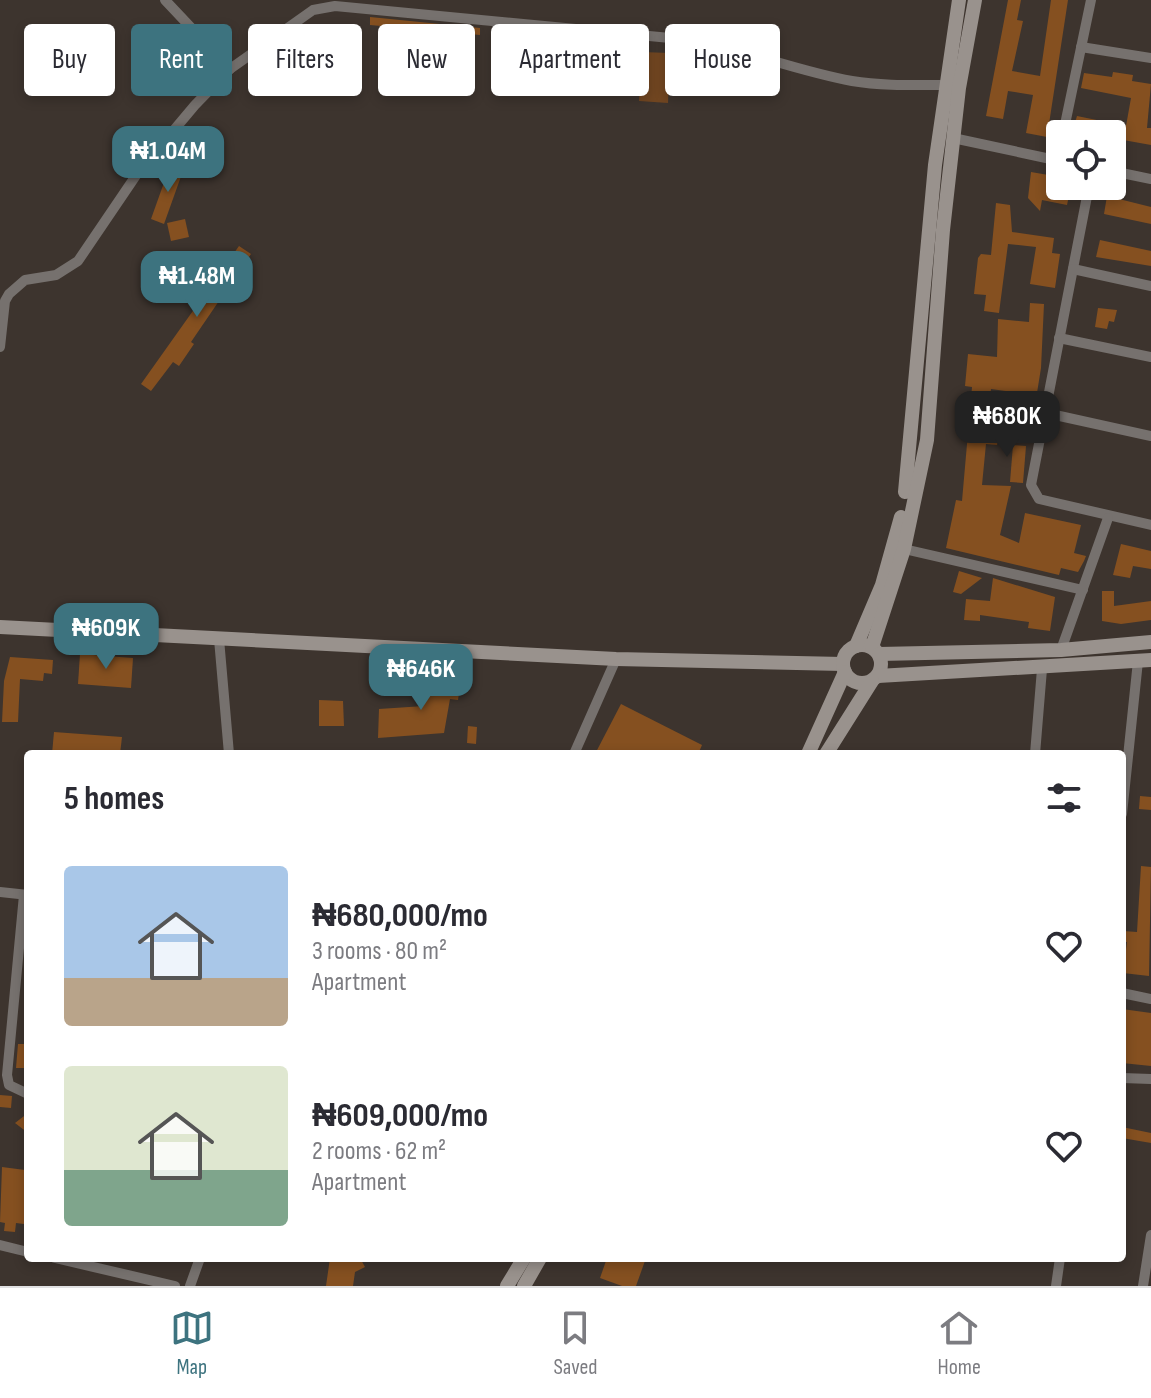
<!DOCTYPE html>
<meta charset="utf-8">
<style>
body{margin:0;font-family:"Sofia Sans Condensed",sans-serif;background:#f2f2f3;color:#2b2b33;height:100vh;display:flex;flex-direction:column;font-size:30px;white-space:nowrap}
*{box-sizing:border-box;margin:0}
p{font-size:26px;color:#7c7c81}
.icon{flex:none;width:44px;height:44px;fill:none;stroke:currentColor;stroke-width:2;stroke-linecap:round;stroke-linejoin:round}
.map{position:relative;flex:1;overflow:hidden}
.panel{position:absolute;left:24px;top:750px;width:1102px;height:512px;display:flex;flex-direction:column;background:#fff;border-radius:8px;box-shadow:0 4px 12px #0003}
.panel>*{flex:none}
.banner{position:absolute;left:24px;top:24px;width:1104px;height:72px;display:flex;gap:16px}
.fabs{position:absolute;left:1046px;top:120px;display:grid;gap:16px}
.fabs a{display:grid;place-items:center;width:80px;height:80px;border-radius:8px;background:#fff;box-shadow:0 4px 12px #0003;font-size:40px}
.price{position:absolute;translate:-50% -68px;padding:0 18px;border-radius:16px;background:#3d737f;color:#fff;font-size:26px;line-height:52px;filter:drop-shadow(0 2px 4px #0008)}
.price::after{content:'';position:absolute;left:50%;top:48px;width:24px;height:18px;margin-left:-12px;background:inherit;clip-path:polygon(0 0,100% 0,50% 100%)}
.price.selected{background:#222;color:#fff}
ul{padding:0;list-style:none}
li{display:flex;align-items:center;gap:24px;height:200px;padding:0 40px}
li span{display:grid;place-items:center;flex:none;width:224px;height:160px;border-radius:8px;color:#555}
li>.icon{margin-inline-start:auto}
span .icon{width:96px;height:96px;fill:#fffc;stroke-width:1}
li b{font-size:34px}
h2{display:flex;justify-content:space-between;align-items:center;height:96px;padding:0 40px;font-size:34px}
.tag{padding:0 28px;border-radius:8px;background:#fff;box-shadow:0 4px 12px #0003;font-size:28px;line-height:72px}
.tag.selected{background:#3d737f;color:#fff}
.tabs{display:flex;justify-content:space-around;align-items:center;height:112px;border-top:2px solid #e1e1e2;background:#fff;font-size:22px;color:#7c7c81}
.tabs a{display:grid;justify-items:center;gap:4px}
.tabs .selected{color:#3d737f}
.map>svg:first-child{display:block}
.green{fill:#714621}
.building{fill:#855020}
.lines{fill:none;stroke-linecap:round;stroke-linejoin:round}
.street{stroke:#76716e;stroke-width:10}
.secondary{stroke:#99928d;stroke-width:14}
</style>
<div class="map">
<svg width="1151" height="1286" viewBox="0 0 1151 1286">
<rect width="100%" height="100%" fill="#3d342e"/>
<polygon class="green" points="642,52 670,53 668,103 639,101"/>
<g class="building">
<polygon points="1008,0 1021,0 1017,20 1023,21 1012,71 1040,76 1051,0 1068,0 1047,137 1026,133 1033,95 1008,91 1003,119 986,116"/>
<polygon points="370,17 480,28 480,35 370,25"/>
<polygon points="305,30 323,48 313,58 295,39"/>
<polygon points="1113,72 1133,75 1132,81 1151,84 1147,128 1151,128 1151,145 1112,138 1112,134 1085,134 1073,129 1077,116 1126,126 1131,98 1081,88 1084,73 1112,77"/>
<polygon points="171,163 184,168 164,224 151,219"/>
<polygon points="1031,172 1060,177 1060,186 1071,186 1067,205 1042,200 1040,211 1028,198"/>
<polygon points="1107,196 1151,207 1151,224 1104,214"/>
<polygon points="996,203 1010,205 1012,232 1054,238 1052,253 1060,254 1055,288 1030,284 1036,247 1008,244 999,313 984,311 986,295 974,294 978,258 981,254 991,255"/>
<polygon points="185,219 189,237 171,241 167,223"/>
<polygon points="1100,240 1151,251 1151,266 1096,257"/>
<polygon points="239,246 251,254 191,342 194,344 179,366 173,362 151,391 141,384"/>
<polygon points="1030,303 1044,304 1041,368 1032,424 1017,422 1020,393 991,389 987,431 999,432 997,445 986,444 982,485 1011,486 1000,535 1019,543 1025,513 1081,525 1074,553 1086,556 1084,561 1078,572 1061,568 1059,575 946,548 956,500 962,501 972,387 965,386 968,354 997,357 998,319 1029,322"/>
<polygon points="1098,308 1117,310 1114,322 1109,321 1107,329 1095,327"/>
<polygon points="1013,445 1026,446 1023,483 1010,482"/>
<polygon points="1121,544 1151,551 1151,569 1133,566 1130,578 1113,575"/>
<polygon points="959,571 982,578 961,594 953,592"/>
<polygon points="993,578 1055,597 1050,631 1028,628 1029,622 980,615 980,621 964,620 966,599 990,601"/>
<polygon points="1102,591 1114,591 1114,606 1151,601 1151,620 1121,624 1102,621"/>
<polygon points="80,654 133,658 131,688 78,684"/>
<polygon points="10,657 53,660 52,674 44,673 43,681 20,679 18,722 2,722 4,681"/>
<polygon points="423,680 461,681 458,700 450,699 444,733 378,738 379,709 424,706"/>
<polygon points="319,700 343,701 344,726 319,726"/>
<polygon points="621,704 702,745 698,754 595,754"/>
<polygon points="468,726 477,727 476,744 467,743"/>
<polygon points="54,732 122,737 120,754 52,754"/>
<polygon points="1140,796 1151,797 1151,810 1139,809"/>
<polygon points="1141,866 1151,867 1149,976 1123,973 1127,942 1122,942 1123,931 1137,932"/>
<polygon points="1122,1009 1151,1013 1151,1066 1122,1063"/>
<polygon points="18,1044 28,1044 28,1068 16,1068"/>
<polygon points="0,1095 12,1096 11,1108 0,1107"/>
<polygon points="28,1113 28,1133 15,1123"/>
<polygon points="1122,1127 1151,1133 1151,1143 1122,1138"/>
<polygon points="2,1167 25,1170 24,1186 28,1187 28,1194 24,1224 16,1223 15,1232 4,1231 5,1223 0,1222"/>
<polygon points="330,1258 360,1258 365,1267 355,1272 353,1286 326,1286"/>
<polygon points="607,1258 646,1258 636,1286 622,1286 600,1278"/>
</g>
<g class="lines">
<g class="street">
<polyline points="165,0 230,69"/>
<polyline points="1081,47 1151,58"/>
<polyline points="1063,134 1091,0"/>
<polyline points="953,138 1060,161"/>
<polyline points="1057,160 1060,147"/>
<polyline points="1112,171 1151,179"/>
<polyline points="1089,186 1031,485 1039,499 1151,525"/>
<polyline points="1073,269 1151,286"/>
<polyline points="1059,338 1151,357"/>
<path d="M0,347L5,301L9,294L25,280L56,275L78,261L137,174L195,105L230,69L313,10L335,6L691,40C746,50 797,71 852,81C882,86 914,85 944,85"/>
<polyline points="1046,413 1151,436"/>
<polyline points="904,549 1083,590"/>
<polyline points="219,639 229,754"/>
<polyline points="1061,650 1108,518"/>
<polyline points="574,754 616,659"/>
<polyline points="1035,754 1042,669"/>
<polyline points="1122,814 1138,661"/>
<polyline points="0,892 28,895"/>
<polyline points="24,895 7,1075 9,1085 28,1094"/>
<polyline points="1122,993 1151,999"/>
<polyline points="1122,1078 1151,1079"/>
<polyline points="0,1245 28,1252"/>
<polyline points="55,1258 175,1286"/>
<polyline points="190,1286 200,1258"/>
<polyline points="1056,1286 1060,1258"/>
<polyline points="1143,1286 1151,1235"/>
</g>
<g class="secondary">
<polyline points="905,492 935,165 959,0"/>
<polyline points="0,627 616,659 843,664"/>
<circle cx="862" cy="664" r="19"/>
<polyline points="856,646 882,585 901,517"/>
<polyline points="872,647 904,549 927,440 943,230 959,88 975,0"/>
<polyline points="879,654 1061,650 1151,642"/>
<polyline points="878,676 1151,660"/>
<polyline points="808,754 845,672"/>
<polyline points="826,754 872,681"/>
<polyline points="507,1286 524,1258"/>
<polyline points="524,1286 540,1258"/>
</g>
</g>
</svg>
<div class="fabs">
<a><svg class="icon" aria-label="locate" viewBox="0 0 24 24"><circle cx="12" cy="12" r="6"/><path d="M12 2v4M12 18v4M2 12h4M18 12h4"/></svg></a>
</div>
<b class="price" style="left:168px;top:194px">₦1.04M</b>
<b class="price" style="left:197px;top:319px">₦1.48M</b>
<b class="price selected" style="left:1007px;top:459px">₦680K</b>
<b class="price" style="left:106px;top:671px">₦609K</b>
<b class="price" style="left:421px;top:712px">₦646K</b>
<div class="banner">
<a class="tag">Buy</a>
<a class="tag selected">Rent</a>
<a class="tag">Filters</a>
<a class="tag">New</a>
<a class="tag">Apartment</a>
<a class="tag">House</a>
</div>
<section class="panel">
<h2>5 homes<svg class="icon" aria-label="filters" viewBox="0 0 24 24"><path d="M4 7h16M4 17h16"/><circle cx="9" cy="7" r="2"/><circle cx="15" cy="17" r="2"/></svg></h2>
<ul>
<li><span style="background:linear-gradient(#a9c7e8 70%,#b9a48a 0)"><svg class="icon" aria-label="home" viewBox="0 0 24 24"><path d="M3 11l9-7 9 7M6 9v11h12V9"/></svg></span><div><b>₦680,000/mo</b><p>3 rooms · 80 m²</p><p>Apartment</p></div><svg class="icon" aria-label="heart" viewBox="0 0 24 24"><path d="M12 20l-8-8c-3-5 5-10 8-4 3-6 11-1 8 4z"/></svg></li>
<li><span style="background:linear-gradient(#dfe7d0 65%,#7fa58c 0)"><svg class="icon" aria-label="home" viewBox="0 0 24 24"><path d="M3 11l9-7 9 7M6 9v11h12V9"/></svg></span><div><b>₦609,000/mo</b><p>2 rooms · 62 m²</p><p>Apartment</p></div><svg class="icon" aria-label="heart" viewBox="0 0 24 24"><path d="M12 20l-8-8c-3-5 5-10 8-4 3-6 11-1 8 4z"/></svg></li>
</ul>
</section>
</div>
<nav class="tabs">
<a class="selected"><svg class="icon" aria-label="map" viewBox="0 0 24 24"><path d="M3 6l6-2 6 2 6-2v14l-6 2-6-2-6 2zM9 4v14M15 6v14"/></svg>Map</a>
<a><svg class="icon" aria-label="saved" viewBox="0 0 24 24"><path d="M7 4h10v16l-5-4-5 4z"/></svg>Saved</a>
<a><svg class="icon" aria-label="home" viewBox="0 0 24 24"><path d="M3 11l9-7 9 7M6 9v11h12V9"/></svg>Home</a>
</nav>
